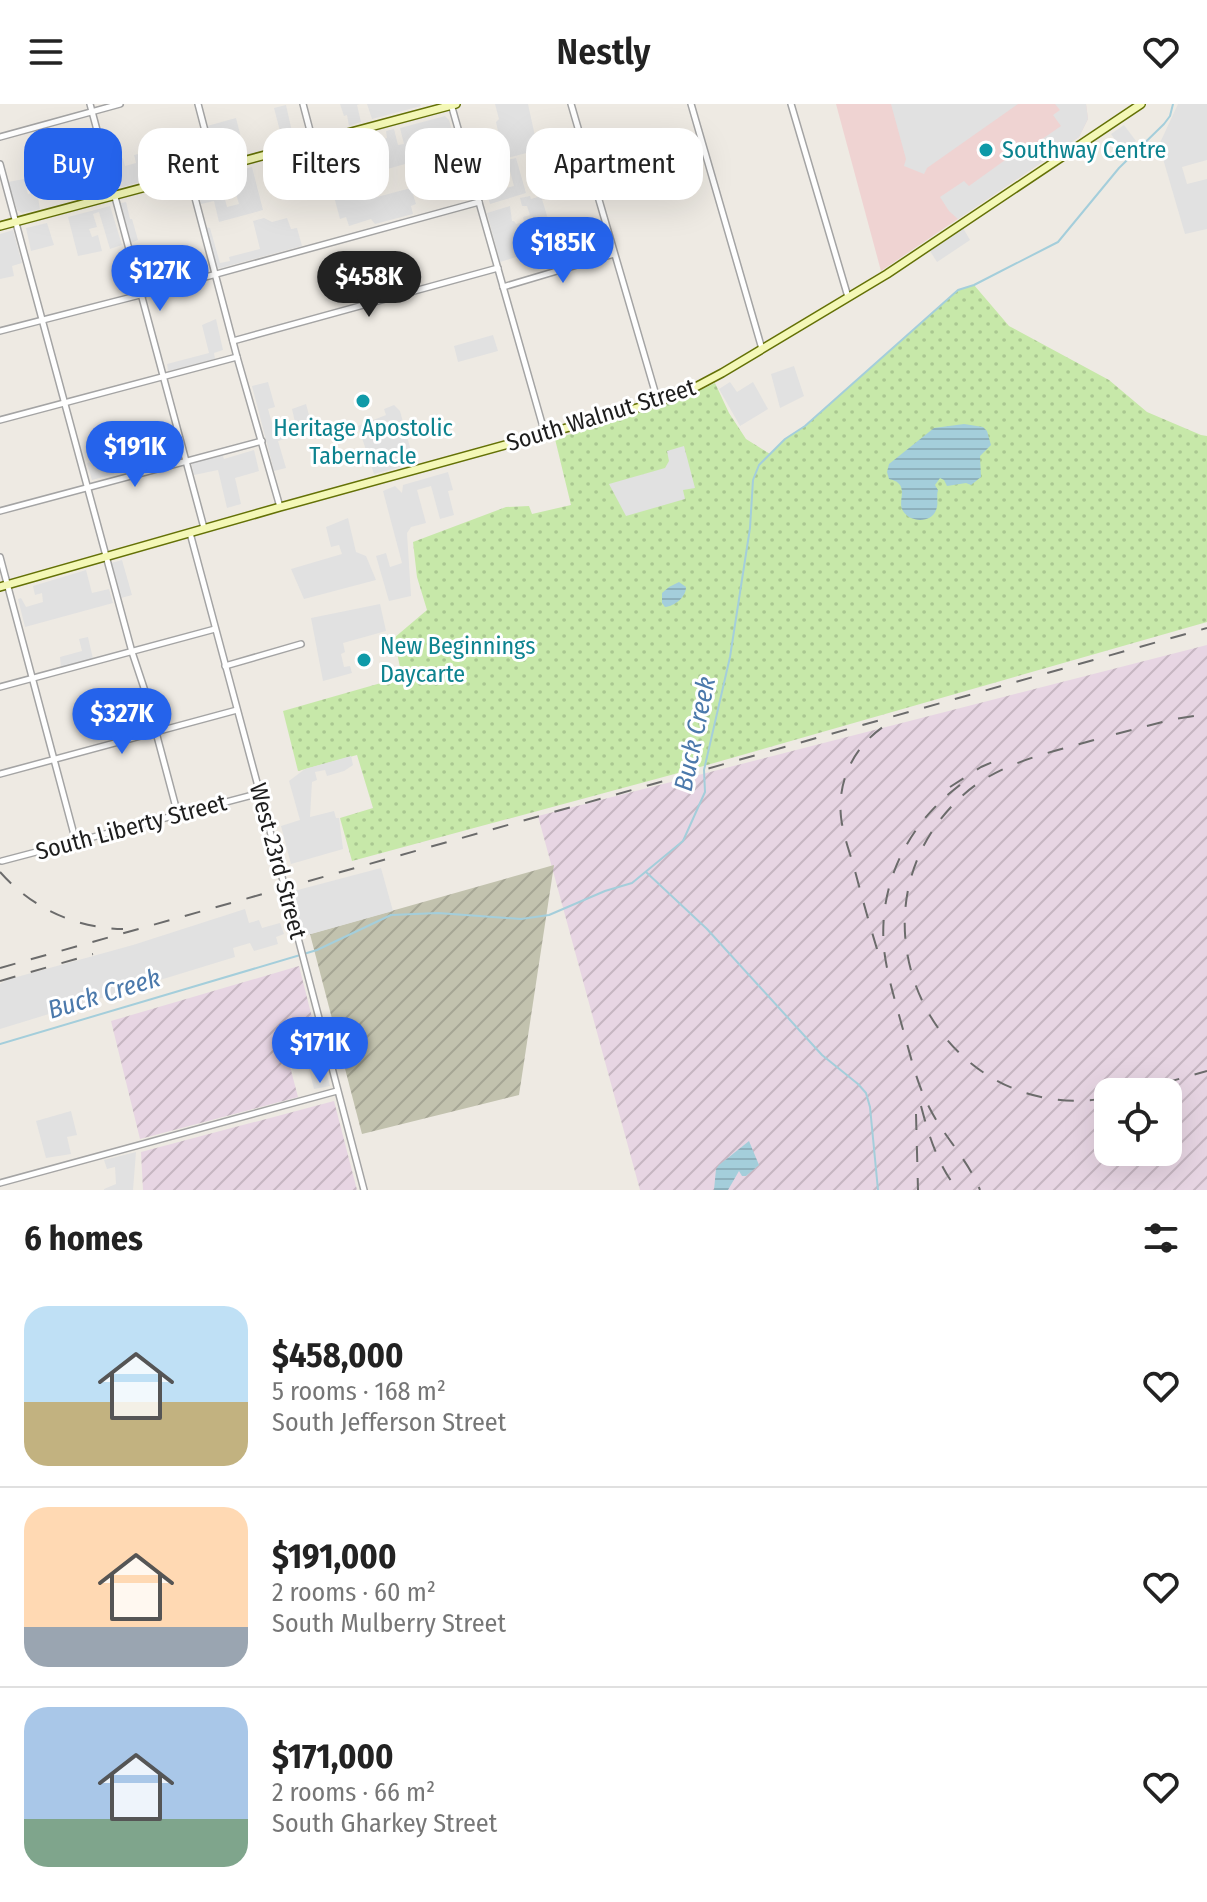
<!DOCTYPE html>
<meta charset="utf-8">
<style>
body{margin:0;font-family:"Fira Sans Condensed",sans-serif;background:#f2f2f2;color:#222;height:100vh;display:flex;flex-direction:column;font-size:30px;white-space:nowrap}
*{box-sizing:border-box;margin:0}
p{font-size:26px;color:#767676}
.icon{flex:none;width:44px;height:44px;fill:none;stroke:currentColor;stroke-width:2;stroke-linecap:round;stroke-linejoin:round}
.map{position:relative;height:1086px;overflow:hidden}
.drawer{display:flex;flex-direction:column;background:#fff;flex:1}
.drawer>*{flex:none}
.banner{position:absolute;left:24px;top:24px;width:800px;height:72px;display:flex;gap:16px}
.fabs{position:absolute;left:1094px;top:974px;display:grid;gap:16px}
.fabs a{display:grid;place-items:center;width:88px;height:88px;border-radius:16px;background:#fff;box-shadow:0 8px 32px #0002;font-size:40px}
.price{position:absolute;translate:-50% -68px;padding:0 18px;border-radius:28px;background:#2563eb;color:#fff;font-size:26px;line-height:52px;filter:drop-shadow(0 2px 4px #0008)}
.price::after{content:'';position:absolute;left:50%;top:48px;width:24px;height:18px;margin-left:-12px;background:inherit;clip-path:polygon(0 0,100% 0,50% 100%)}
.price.active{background:#222;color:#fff}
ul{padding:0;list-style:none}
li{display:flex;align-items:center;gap:24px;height:200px;padding:0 24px}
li+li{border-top:2px solid #e0e0e0}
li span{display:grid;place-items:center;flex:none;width:224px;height:160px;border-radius:24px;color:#555}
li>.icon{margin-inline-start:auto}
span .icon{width:96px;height:96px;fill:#fffc;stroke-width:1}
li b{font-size:34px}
h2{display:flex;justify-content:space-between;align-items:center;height:96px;padding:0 24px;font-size:34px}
.pill{padding:0 28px;border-radius:24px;background:#fff;box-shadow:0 8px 32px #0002;font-size:28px;line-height:72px}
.pill.active{background:#2563eb;color:#fff}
header{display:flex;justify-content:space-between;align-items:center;height:104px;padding:0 24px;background:#fff;font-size:36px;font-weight:600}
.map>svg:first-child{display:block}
.commercial{fill:#efd3d2}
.industrial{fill:url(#industrial-furrows);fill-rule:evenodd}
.construction{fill:url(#construction-furrows)}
.grass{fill:url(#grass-dots)}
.parking{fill:#e1e1e1;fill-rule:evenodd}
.water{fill:url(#water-rules)}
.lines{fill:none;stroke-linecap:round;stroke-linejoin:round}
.stream{stroke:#a4cedb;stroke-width:2}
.minor-casing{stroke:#a4a4a4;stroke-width:8}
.secondary-casing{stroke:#647106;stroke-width:10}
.minor{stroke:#fff;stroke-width:5}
.secondary{stroke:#f4f8b7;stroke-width:7}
.rail{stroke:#6b6b6b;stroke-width:2;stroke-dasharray:16 16;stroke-linecap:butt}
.culture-dot{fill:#0f9aa8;stroke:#fff;stroke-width:3}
.labels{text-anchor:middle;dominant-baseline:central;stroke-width:6;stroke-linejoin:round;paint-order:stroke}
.culture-label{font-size:24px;fill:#0d838f;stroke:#fff;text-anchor:start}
.street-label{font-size:24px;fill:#1d1d1d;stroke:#fff}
.water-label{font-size:26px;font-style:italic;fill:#4b79ab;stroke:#fff}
</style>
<header><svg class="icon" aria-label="menu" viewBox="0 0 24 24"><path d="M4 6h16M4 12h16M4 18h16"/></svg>Nestly<svg class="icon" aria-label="heart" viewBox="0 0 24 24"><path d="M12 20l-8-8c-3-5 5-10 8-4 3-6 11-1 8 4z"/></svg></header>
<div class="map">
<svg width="1207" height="1086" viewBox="0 0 1207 1086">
<defs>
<pattern id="industrial-furrows" width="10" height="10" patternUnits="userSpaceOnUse" patternTransform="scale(2)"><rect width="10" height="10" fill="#e7d5e3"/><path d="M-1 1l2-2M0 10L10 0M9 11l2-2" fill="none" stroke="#c6b6c2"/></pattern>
<pattern id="construction-furrows" width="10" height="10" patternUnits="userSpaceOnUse" patternTransform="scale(2)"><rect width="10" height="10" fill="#c2c2ae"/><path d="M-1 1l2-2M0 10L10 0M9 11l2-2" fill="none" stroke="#a6a695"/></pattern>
<pattern id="grass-dots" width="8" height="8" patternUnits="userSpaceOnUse" patternTransform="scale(2)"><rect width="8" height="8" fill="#c7e8a9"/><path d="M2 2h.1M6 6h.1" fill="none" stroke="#aac791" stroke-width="1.8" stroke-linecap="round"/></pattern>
<pattern id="water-rules" width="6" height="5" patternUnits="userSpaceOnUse" patternTransform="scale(2)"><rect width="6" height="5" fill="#a4cedb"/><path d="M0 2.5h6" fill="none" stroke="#8db0bc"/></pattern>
</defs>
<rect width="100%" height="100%" fill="#eeeae3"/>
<polygon class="commercial" points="836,0 1086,0 1088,15 1079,33 881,167"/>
<g class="industrial">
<path d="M1207,541V1086H640L538,712ZM1108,988H1168V1048H1108Z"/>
<polygon points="299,862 319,941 301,946 302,952 288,955 298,993 140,1035 111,917"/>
<polygon points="334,997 357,1086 143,1086 141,1048"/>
</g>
<polygon class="construction" points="554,761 519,991 362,1030 310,830"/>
<polygon class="grass" points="974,181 1009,222 1109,276 1147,308 1201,331 1207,332 1207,518 693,665 352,757 340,714 373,704 357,651 298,667 283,607 402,573 394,534 427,506 417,473 413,438 506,403 529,402 532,410 571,401 555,335 684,294 715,279 729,309 746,335 770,350 785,335 805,322 958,186"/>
<g class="parking">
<polygon points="340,0 360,0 357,1 361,18 349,22 347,11 344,12"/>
<polygon points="367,0 420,0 421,2 372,15"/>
<polygon points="495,0 528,0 538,46 477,62 474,53 487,49 485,39 500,36 496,18 499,15"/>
<polygon points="891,0 1018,0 927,64 924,70 904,62 906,55"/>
<polygon points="1055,0 1086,0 1088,15 1079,33 958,115 949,107 940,93 964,77 969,82 1022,44 1025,47 1061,22 1053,11 1060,6"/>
<polygon points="1178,0 1207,0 1207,56 1182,63 1187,80 1207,75 1207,125 1185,130 1159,41"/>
<polygon points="286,1 293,32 282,35 274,4"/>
<polygon points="445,12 449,16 470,89 449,95 441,67 438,67 433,52 370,70 377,93 411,84 416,100 411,102 413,110 375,120 371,115 349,122 346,113 340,115 324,55 335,47 339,58 345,61 363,59 361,54 345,58 338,40 378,29 381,36 387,34 386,27 394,25 398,41 404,40 400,24"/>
<polygon points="236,14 245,49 219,56 207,22"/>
<polygon points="1124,21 1136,37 1124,49 1111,30"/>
<polygon points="200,26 208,59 190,64 184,46 177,33"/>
<polygon points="154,46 161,72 122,83 116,81 109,58 123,54 125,62 136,59 134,51"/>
<polygon points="516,54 526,89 490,100 479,64 500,58 506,84 514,82 507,56"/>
<polygon points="101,62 107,87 75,95 72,82 89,76 87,66"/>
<path d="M252,63L263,106L219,118L214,97L201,100L196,81L197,77ZM231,73L239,100L227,103L220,76Z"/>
<polygon points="24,75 28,90 37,88 40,105 22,109 17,106 8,78"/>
<polygon points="530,92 531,95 541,92 556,141 500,158 487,109 510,102 512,117 514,117 516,120 524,118 523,113 530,111 527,102 522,102 520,94"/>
<polygon points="126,98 130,115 132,115 138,136 131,139 121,99"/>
<polygon points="110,102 122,141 110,145 99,108 93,110 97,123 89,125 92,133 98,131 102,147 78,152 68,113"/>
<polygon points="264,114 272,118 287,114 291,125 297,124 302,142 217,165 206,123 210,124 220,159 230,157 229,153 260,145 253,117"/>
<polygon points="47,119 54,141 31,147 26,124"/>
<polygon points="963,124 970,136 937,158 930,147"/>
<polygon points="13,126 22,159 12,162 14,172 0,175 0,130"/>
<polygon points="216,215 223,246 214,249 215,255 168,267 167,260 209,249 202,221"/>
<polygon points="493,231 498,247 458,258 454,242"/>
<polygon points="794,262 804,292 780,304 771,270"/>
<polygon points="268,278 275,303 268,305 272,319 277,318 279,325 287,323 286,320 295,318 292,305 306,300 313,326 278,337 286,364 274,367 252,282"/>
<polygon points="730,278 737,288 753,278 768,305 740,322 719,285"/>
<polygon points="394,301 400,307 411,347 405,349 404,362 374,370 358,322 386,311 384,305"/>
<polygon points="684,342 695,384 683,386 685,395 626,412 609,380 665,364 669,357 667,347"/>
<polygon points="254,346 259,367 235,374 241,400 227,404 218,366 194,371 191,358 222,350 224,355"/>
<polygon points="110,353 114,370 92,376 87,359"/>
<polygon points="448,368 453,386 448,387 454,411 440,415 431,382 417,386 426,419 411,423 407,429 411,492 389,497 376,452 386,449 390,463 402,459 383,387 395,382 402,389 403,381"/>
<polygon points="348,414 356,448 366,452 376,476 304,495 291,465 342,450 339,441 331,443 326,423"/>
<polygon points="122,456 132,491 121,494 111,459"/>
<polygon points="86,466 92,489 109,485 113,499 25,523 18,495 21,494 26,503 43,498 42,489 35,491 33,482"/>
<polygon points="380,500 386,527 343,539 345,548 341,550 344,563 350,562 352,569 323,577 311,514"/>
<polygon points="88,533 93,555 61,564 60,553 82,547 79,535"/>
<polygon points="351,652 353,661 344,667 327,672 325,666 315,668 317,676 312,678 310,713 334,707 336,714 339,714 343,745 291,760 281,722 300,716 289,677 305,665"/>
<polygon points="381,764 393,807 304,832 290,788"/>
<polygon points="245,805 249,819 259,816 262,824 280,819 284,830 276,833 278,840 254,847 250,839 233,844 235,853 0,925 0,880 6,876 133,841"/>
<polygon points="319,941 330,982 314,985 304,945"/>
<polygon points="71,1007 77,1031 67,1033 71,1050 46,1054 36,1017"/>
<polygon points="136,1048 133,1086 104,1086 104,1085 116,1080 115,1063 107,1065 104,1056"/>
</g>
<g class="water">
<path d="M964,320L983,323L987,327L991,341L980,352L981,373L971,381L966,379L947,382L944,376L940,374L935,381L938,386C936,393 939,400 936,406C932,419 910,419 903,407C898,399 905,389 900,381C897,377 893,376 889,375L887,368L889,360L934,324Z"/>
<path d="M679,478L686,483C686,493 675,502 665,503L662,499V489L669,483Z"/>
<polygon points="749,1037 759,1061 746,1072 742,1072 739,1067 728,1086 714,1086 716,1065 719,1061"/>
</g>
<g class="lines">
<g class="stream">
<polyline points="646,768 707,825 822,951 858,980 866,989 870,1003 878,1086"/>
<polyline points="0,940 317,846 391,811 438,809 521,815 549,811 605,787 632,779 683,737 705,688 704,666 730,553 750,424 753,376 759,361 785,335 805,322 958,186 974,181 1058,138 1119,64 1164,20 1170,12 1173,0"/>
</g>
<g class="minor-casing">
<g id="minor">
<polyline points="90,0 204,424"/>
<polyline points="198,0 215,65"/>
<polyline points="303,0 313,38"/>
<polyline points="451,0 545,330"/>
<polyline points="571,0 658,298"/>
<polyline points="691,0 762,245"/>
<polyline points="791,0 848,193"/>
<polyline points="0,33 120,0"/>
<polyline points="0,60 132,548 145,587 178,711"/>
<polyline points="189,71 237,253 280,403"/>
<polyline points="503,183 614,150"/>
<polyline points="0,227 140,191 479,98"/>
<polyline points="233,237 498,164"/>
<polyline points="0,316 237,253"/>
<polyline points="0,407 262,337"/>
<polyline points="190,429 270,727 364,1086"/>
<polyline points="0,453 76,738"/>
<polyline points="225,562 301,540"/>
<polyline points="0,583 215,525"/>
<polyline points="0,670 237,606"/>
<polyline points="2,757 260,689"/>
<polyline points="0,1079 337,987"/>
</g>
</g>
<g class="secondary-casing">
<g id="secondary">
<polyline points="0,122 456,0"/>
<polyline points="0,483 280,403 545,330 658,298 690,286 722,269 887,170 1141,0"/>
</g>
</g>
<use href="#minor" class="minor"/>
<use href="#secondary" class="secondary"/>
<g class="rail">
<polyline points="1116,630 1174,615 1207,610"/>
<path d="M1094,636C1048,649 998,659 962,692C834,810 937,1023 1108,994"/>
<path d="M960,681C908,720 878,779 884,845C887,871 895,896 902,922C910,949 916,978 929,1003C944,1033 967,1054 980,1086"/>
<polyline points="950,683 981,663 1002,654"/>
<path d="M0,768C32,804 75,824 123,825"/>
<path d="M877,845C869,819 862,793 855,767C850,749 843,731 841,713C837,674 856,639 889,619"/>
<polyline points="0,864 1207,524"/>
<polyline points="0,877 93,850"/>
<polyline points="1133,988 1207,967"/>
<path d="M921,1002C929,1032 938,1062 958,1086"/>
<polyline points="916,1010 918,1086"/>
</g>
</g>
<g class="culture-dot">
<circle cx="986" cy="46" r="8"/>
<circle cx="363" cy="297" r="8"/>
<circle cx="364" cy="556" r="8"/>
</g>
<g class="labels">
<g class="culture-label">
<text x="1002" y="46">Southway Centre</text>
<text x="363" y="324" text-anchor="middle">Heritage Apostolic<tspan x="363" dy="28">Tabernacle</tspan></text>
<text x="380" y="542">New Beginnings<tspan x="380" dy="28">Daycarte</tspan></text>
</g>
<g class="street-label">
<text transform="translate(601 311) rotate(-17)">South Walnut Street</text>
<text transform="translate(131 723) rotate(-15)">South Liberty Street</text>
<text transform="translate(278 757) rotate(75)">West 23rd Street</text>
</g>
<g class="water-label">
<text transform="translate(695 630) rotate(-78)">Buck Creek</text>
<text transform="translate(104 890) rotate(-17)">Buck Creek</text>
</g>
</g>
</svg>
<div class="fabs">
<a><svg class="icon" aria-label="locate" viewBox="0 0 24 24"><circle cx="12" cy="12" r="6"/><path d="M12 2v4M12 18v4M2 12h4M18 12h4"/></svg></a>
</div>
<b class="price" style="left:563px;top:181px">$185K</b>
<b class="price" style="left:160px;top:209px">$127K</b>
<b class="price active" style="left:369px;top:215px">$458K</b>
<b class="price" style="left:135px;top:385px">$191K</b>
<b class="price" style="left:122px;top:652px">$327K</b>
<b class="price" style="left:320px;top:981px">$171K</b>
<div class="banner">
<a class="pill active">Buy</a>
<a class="pill">Rent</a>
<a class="pill">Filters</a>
<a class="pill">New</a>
<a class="pill">Apartment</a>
</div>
</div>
<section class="drawer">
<h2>6 homes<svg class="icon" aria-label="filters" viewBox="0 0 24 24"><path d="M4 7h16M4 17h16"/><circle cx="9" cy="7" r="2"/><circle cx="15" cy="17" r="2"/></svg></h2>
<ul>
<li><span style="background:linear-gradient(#bfe0f5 60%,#c2b280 0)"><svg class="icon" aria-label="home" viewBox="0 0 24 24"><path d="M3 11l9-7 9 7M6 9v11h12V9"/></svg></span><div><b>$458,000</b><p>5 rooms · 168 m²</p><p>South Jefferson Street</p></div><svg class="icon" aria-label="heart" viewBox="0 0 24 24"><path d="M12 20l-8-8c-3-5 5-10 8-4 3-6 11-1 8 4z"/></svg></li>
<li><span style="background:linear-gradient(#ffd9b3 75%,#9aa5b1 0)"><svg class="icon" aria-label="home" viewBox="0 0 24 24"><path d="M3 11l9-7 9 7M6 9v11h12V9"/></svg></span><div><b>$191,000</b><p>2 rooms · 60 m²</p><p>South Mulberry Street</p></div><svg class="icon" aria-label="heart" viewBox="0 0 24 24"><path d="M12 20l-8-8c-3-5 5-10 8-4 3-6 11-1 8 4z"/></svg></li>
<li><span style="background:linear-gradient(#a9c7e8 70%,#7fa58c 0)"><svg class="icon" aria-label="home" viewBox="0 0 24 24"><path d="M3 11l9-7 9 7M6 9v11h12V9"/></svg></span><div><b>$171,000</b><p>2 rooms · 66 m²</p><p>South Gharkey Street</p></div><svg class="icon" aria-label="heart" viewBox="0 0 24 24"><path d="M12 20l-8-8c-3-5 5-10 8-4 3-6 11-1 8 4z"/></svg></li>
</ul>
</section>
